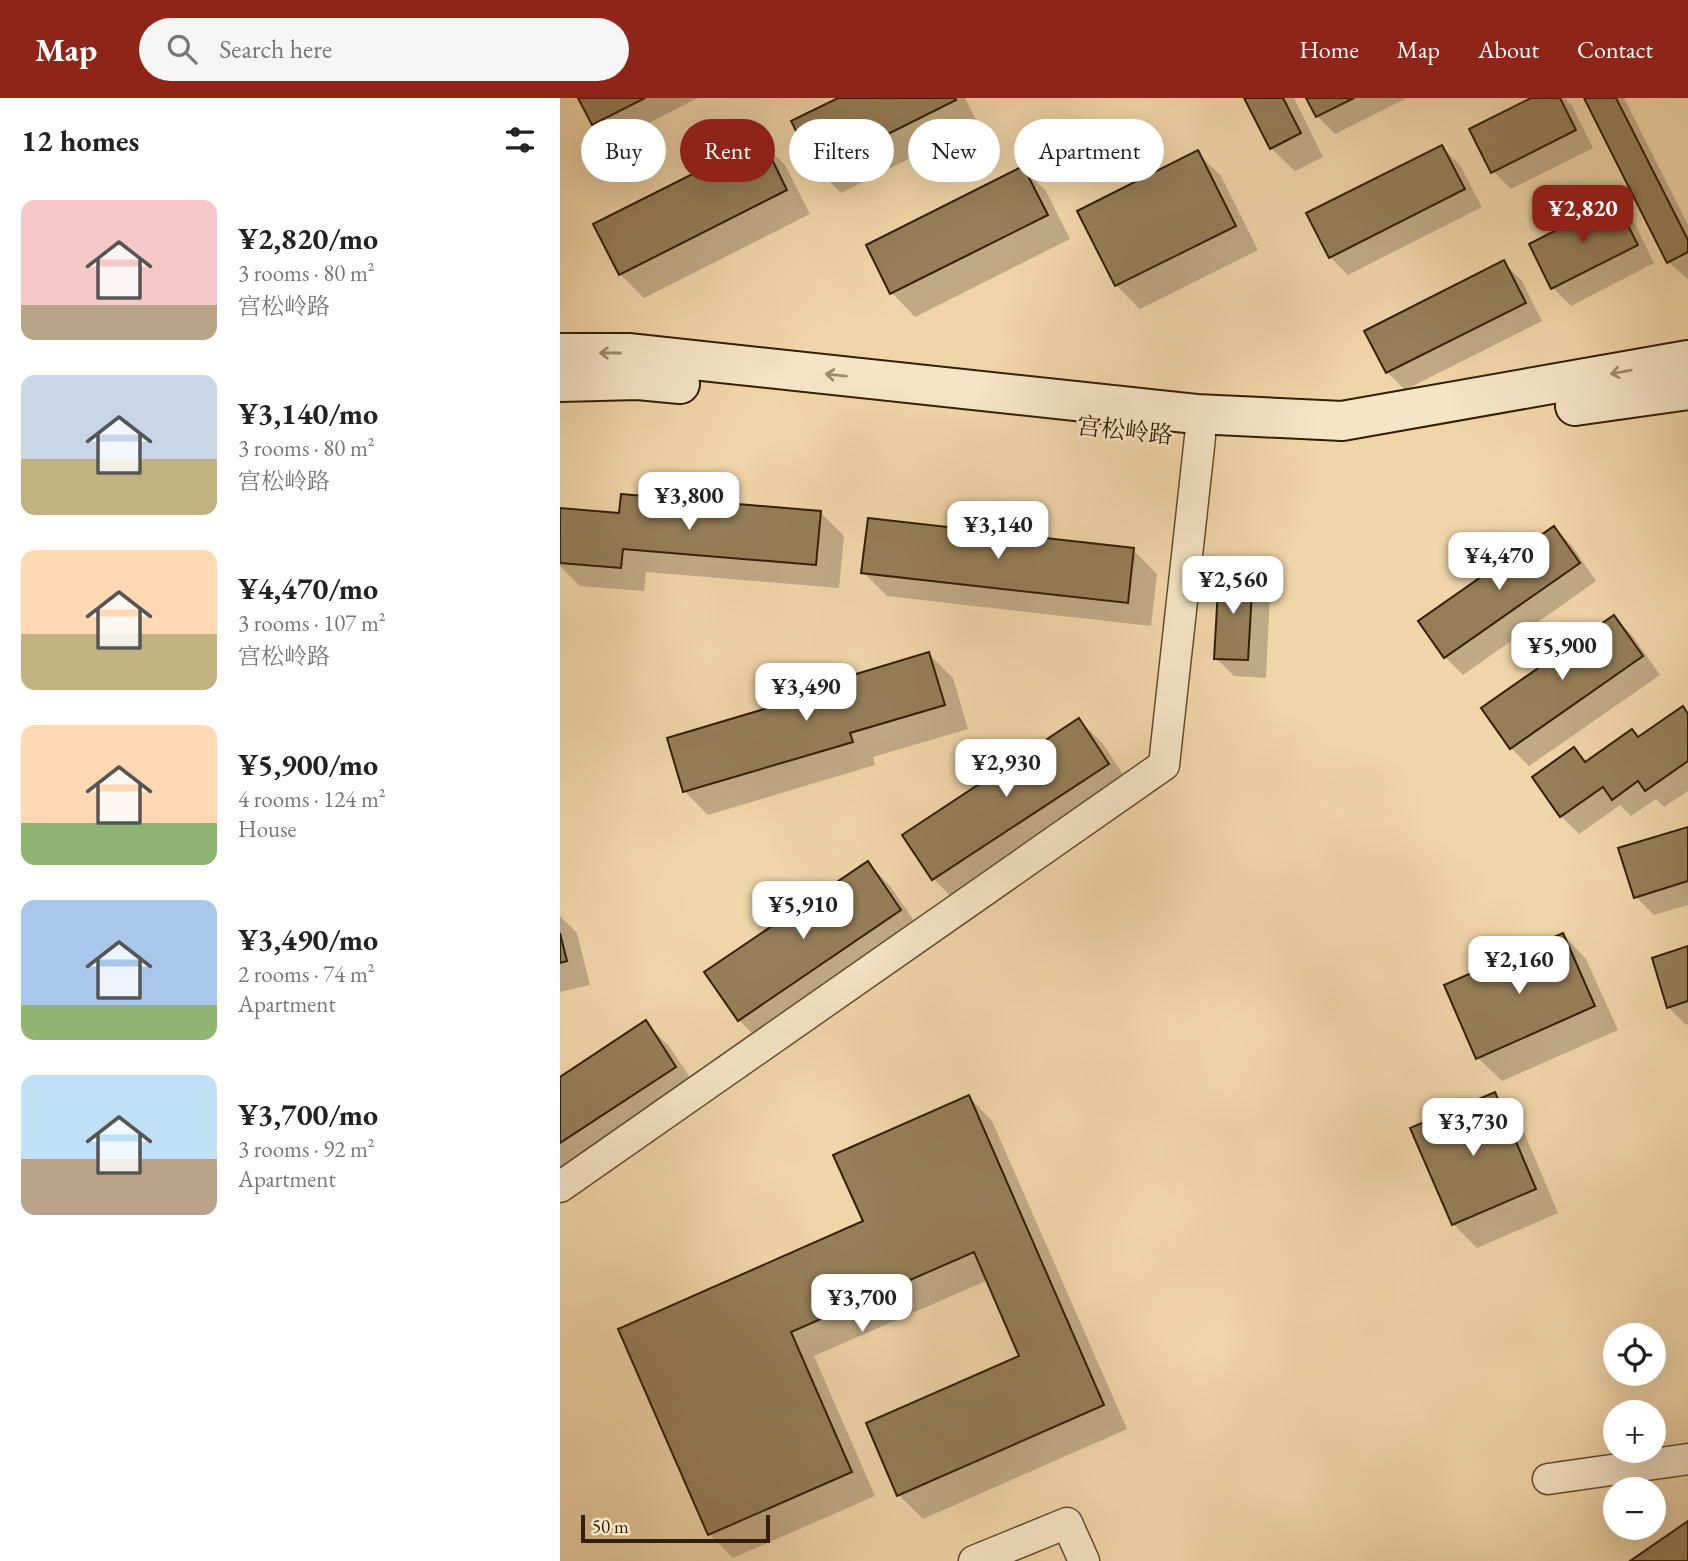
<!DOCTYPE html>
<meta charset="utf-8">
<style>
body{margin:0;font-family:"EB Garamond","Noto Serif SC",serif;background:#f6f6f6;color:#222;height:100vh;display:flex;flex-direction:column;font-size:26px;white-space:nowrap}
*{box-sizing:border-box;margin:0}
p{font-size:23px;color:#767676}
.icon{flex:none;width:38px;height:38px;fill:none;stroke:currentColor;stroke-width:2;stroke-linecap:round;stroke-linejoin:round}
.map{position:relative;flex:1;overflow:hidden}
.side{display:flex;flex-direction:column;background:#fff;width:560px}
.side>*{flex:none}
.hud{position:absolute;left:21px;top:21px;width:665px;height:63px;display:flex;gap:14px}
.tools{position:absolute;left:1043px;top:1225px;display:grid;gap:14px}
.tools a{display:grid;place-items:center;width:63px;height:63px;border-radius:50%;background:#fff;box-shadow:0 7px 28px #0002;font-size:35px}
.scale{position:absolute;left:21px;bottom:18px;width:189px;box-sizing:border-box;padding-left:7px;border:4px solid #331f01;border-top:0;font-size:19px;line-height:24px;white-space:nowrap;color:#331f01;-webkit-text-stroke:5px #f5e4c6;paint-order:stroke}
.price{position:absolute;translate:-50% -60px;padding:0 16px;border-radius:14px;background:#fff;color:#222;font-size:23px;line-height:46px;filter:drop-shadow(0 2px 4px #0008)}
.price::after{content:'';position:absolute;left:50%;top:42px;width:21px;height:16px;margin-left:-10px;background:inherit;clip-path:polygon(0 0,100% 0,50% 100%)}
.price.selected{background:#8f2418;color:#fff}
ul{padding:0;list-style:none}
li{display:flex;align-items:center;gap:21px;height:175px;padding:0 21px}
li span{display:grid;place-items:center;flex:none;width:196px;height:140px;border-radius:14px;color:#555}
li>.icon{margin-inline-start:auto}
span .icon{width:84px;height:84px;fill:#fffc;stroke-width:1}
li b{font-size:30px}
h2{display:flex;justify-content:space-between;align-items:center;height:84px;padding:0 21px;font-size:30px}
.pill{padding:0 24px;border-radius:32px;background:#fff;box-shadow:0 7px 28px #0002;font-size:24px;line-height:63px}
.pill.selected{background:#8f2418;color:#fff}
header{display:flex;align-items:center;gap:42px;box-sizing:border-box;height:98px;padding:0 35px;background:#8f2418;color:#fff}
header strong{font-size:33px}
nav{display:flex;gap:38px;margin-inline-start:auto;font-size:24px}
.search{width:490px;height:63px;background:#f6f6f6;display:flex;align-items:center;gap:18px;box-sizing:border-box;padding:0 24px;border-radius:38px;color:#767676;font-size:26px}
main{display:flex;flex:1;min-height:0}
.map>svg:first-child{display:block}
.shadow{fill:#0003}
.building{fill:#957e58;stroke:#331f01;stroke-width:2}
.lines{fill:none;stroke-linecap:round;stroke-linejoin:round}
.minor-casing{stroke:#624c2b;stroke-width:33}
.secondary-casing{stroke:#331f01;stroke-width:42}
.minor{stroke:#f5e4c6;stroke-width:30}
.secondary{stroke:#f5e4c6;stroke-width:38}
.oneway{stroke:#9e8b6d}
.labels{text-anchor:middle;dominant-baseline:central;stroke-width:5;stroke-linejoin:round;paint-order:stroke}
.street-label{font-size:24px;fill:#331f01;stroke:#f5e4c6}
</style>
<header>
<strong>Map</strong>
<div class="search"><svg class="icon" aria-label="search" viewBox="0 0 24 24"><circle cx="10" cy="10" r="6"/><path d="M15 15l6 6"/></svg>Search here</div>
<nav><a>Home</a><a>Map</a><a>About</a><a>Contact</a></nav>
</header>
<main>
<section class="side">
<h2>12 homes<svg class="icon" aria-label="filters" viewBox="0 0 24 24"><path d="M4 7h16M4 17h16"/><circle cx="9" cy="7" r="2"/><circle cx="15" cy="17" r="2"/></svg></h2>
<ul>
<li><span style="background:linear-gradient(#f6c9c9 75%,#b9a48a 0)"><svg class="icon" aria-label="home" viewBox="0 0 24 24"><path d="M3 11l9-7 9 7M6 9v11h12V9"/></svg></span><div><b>¥2,820/mo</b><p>3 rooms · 80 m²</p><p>宫松岭路</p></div></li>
<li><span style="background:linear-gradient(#c9d6e8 60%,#c2b280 0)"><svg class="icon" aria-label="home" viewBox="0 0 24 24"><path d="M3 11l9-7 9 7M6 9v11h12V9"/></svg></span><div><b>¥3,140/mo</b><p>3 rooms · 80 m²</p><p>宫松岭路</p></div></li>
<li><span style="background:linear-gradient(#ffd9b3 60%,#c2b280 0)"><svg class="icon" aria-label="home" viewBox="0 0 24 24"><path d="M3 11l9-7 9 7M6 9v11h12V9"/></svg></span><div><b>¥4,470/mo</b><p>3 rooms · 107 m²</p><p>宫松岭路</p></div></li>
<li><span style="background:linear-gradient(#ffd9b3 70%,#8fb573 0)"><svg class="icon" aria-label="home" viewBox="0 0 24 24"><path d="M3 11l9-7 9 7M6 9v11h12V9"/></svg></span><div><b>¥5,900/mo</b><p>4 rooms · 124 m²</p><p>House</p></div></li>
<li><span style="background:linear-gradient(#a9c7e8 75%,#8fb573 0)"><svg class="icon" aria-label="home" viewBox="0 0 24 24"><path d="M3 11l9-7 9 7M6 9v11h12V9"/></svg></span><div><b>¥3,490/mo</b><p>2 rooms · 74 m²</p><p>Apartment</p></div></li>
<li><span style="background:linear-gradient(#bfe0f5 60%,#b9a48a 0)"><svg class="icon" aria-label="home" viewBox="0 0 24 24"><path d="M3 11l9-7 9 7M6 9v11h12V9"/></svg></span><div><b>¥3,700/mo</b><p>3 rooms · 92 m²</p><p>Apartment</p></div></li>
</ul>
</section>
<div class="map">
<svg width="1128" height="1463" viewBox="0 0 1128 1463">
<rect width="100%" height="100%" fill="#f0d5a8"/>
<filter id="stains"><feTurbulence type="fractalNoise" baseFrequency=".00286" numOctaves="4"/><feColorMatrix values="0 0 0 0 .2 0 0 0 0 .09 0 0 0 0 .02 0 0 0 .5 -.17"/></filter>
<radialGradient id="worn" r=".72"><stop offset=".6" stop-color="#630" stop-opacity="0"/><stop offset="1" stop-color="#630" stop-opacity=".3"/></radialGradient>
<g class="shadow">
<polygon points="20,0 138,0 51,44 33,26"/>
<polygon points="282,0 405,0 418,26 281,95 257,71 234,24"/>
<polygon points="686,0 734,0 763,59 735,73 711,50"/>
<polygon points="748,0 847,0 775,36 757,18"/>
<polygon points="975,0 1004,0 1012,8 1033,50 951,91 933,73"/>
<polygon points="1026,0 1064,0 1128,127 1128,181 1108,164"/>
<polygon points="201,43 225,67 250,116 84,200 60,176 35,127"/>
<polygon points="882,49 900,67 922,109 788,177 770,159"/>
<polygon points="637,55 661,78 698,152 580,211 556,187"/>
<polygon points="462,70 486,93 510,141 355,219 332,195"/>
<polygon points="1055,104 1073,122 1094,165 1011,208 993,190"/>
<polygon points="944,165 962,183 982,223 845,292 827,274"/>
<polygon points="260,414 284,438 279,490 86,474 84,493 20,488 0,468 0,420"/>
<polygon points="994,430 1012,448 1036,483 903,577 885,559"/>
<polygon points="573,452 597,476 591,528 327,498 303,474"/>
<polygon points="692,478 710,496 706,580 674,578 656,560"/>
<polygon points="1054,519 1072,537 1100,577 969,668 951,650 924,611"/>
<polygon points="369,556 393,580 408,631 313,659 315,667 148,717 124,693 278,591"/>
<polygon points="1128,616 1128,693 1104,709 1096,701 1071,718 1060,707 1019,736 1001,718 974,679 1014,651 1027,664"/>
<polygon points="519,622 543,646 572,690 397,805 374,781 345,737"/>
<polygon points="1128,731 1128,807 1094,817 1076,799"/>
<polygon points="308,765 331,789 363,836 203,946 179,922"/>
<polygon points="0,818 17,835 30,887 0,894"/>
<polygon points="1003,837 1026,861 1058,932 942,983 918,960"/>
<polygon points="1128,850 1128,926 1126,927 1108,909"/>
<polygon points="85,925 109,948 139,993 0,1085 0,981"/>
<polygon points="934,996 958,1020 998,1115 917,1150 893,1126"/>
<polygon points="409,999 432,1023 567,1331 363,1421 339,1397 462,1259 428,1182 254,1258 315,1398 173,1460 149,1436 60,1232 305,1124"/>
</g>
<g class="building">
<polygon points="18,0 85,0 32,27"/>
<polygon points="278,0 395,0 396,2 256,72 231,23"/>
<polygon points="684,0 723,0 741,35 710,51"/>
<polygon points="746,0 794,0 756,19"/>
<polygon points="971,0 1000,0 1016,32 931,75 909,31"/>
<polygon points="1024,0 1056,0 1128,142 1128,154 1107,165"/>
<polygon points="202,41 227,92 59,177 33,126"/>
<polygon points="882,47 905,91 769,160 746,115"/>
<polygon points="638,52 676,128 555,188 517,113"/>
<polygon points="463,68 488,117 330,196 306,147"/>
<polygon points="1055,102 1078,147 991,191 969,146"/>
<polygon points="944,162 966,205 826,275 804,233"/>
<polygon points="61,396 261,413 256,467 63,451 61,470 0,465 0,410 59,415"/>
<polygon points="308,420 574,450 568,505 301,475"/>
<polygon points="994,428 1020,465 884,560 858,523"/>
<polygon points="659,474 693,476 688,562 654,561"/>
<polygon points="1054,517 1083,558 950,651 921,610"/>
<polygon points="369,554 385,607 290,635 293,644 123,694 107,640 275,590 273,583"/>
<polygon points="1123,608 1128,616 1128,663 1085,693 1078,683 1052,702 1043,689 1000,719 972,679 1014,649 1025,664 1072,631 1078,639"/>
<polygon points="519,620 549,666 372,782 342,737"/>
<polygon points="1128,729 1128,783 1074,800 1058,750"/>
<polygon points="308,763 341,812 178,923 144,874"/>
<polygon points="0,835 7,863 0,865"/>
<polygon points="1003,835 1035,908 916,961 884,887"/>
<polygon points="1128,848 1128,903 1107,910 1092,860"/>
<polygon points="86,922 116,969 0,1045 0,979"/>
<polygon points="935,994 976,1091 892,1127 850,1030"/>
<polygon points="409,997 544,1307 337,1398 306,1325 459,1258 414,1154 231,1234 292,1374 148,1437 58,1231 303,1123 273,1057"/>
<polygon points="1128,1423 1128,1463 1070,1463"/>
</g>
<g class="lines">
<g class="minor-casing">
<g id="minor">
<polyline points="0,1089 604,667 640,339"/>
<polyline points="988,1381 1128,1361"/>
<polyline points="414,1463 507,1425 524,1463"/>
</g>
</g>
<g class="secondary-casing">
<g id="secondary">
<polyline points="0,255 68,255 636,316 782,323 1128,262"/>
<polyline points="0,284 78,282 120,286"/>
<polyline points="1015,308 1128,292"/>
</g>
</g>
<use href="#minor" class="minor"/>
<use href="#secondary" class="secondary"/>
</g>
<defs><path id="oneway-shaft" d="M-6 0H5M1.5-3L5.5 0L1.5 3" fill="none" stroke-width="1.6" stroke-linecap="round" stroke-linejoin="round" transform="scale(1.75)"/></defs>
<g class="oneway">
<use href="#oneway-shaft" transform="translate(50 255) rotate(180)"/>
<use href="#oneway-shaft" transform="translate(1061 274) rotate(170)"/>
<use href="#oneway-shaft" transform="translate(276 277) rotate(-174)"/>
</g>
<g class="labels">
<g class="street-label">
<text transform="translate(565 332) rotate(6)">宫松岭路</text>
</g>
</g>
<rect width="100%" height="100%" filter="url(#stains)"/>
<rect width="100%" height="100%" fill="url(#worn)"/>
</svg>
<div class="tools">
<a><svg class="icon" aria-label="locate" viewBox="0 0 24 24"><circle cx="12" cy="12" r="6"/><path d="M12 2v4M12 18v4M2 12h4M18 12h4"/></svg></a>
<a>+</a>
<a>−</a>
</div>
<div class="scale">50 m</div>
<b class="price selected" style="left:1023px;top:147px">¥2,820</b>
<b class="price" style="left:129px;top:434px">¥3,800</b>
<b class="price" style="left:438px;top:463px">¥3,140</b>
<b class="price" style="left:939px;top:494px">¥4,470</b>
<b class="price" style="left:673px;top:518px">¥2,560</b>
<b class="price" style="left:1002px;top:584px">¥5,900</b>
<b class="price" style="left:246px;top:625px">¥3,490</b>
<b class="price" style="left:446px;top:701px">¥2,930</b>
<b class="price" style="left:243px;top:843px">¥5,910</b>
<b class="price" style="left:959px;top:898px">¥2,160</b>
<b class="price" style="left:913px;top:1060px">¥3,730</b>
<b class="price" style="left:302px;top:1236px">¥3,700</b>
<div class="hud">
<a class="pill">Buy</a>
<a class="pill selected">Rent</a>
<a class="pill">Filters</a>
<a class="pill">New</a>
<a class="pill">Apartment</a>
</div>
</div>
</main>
